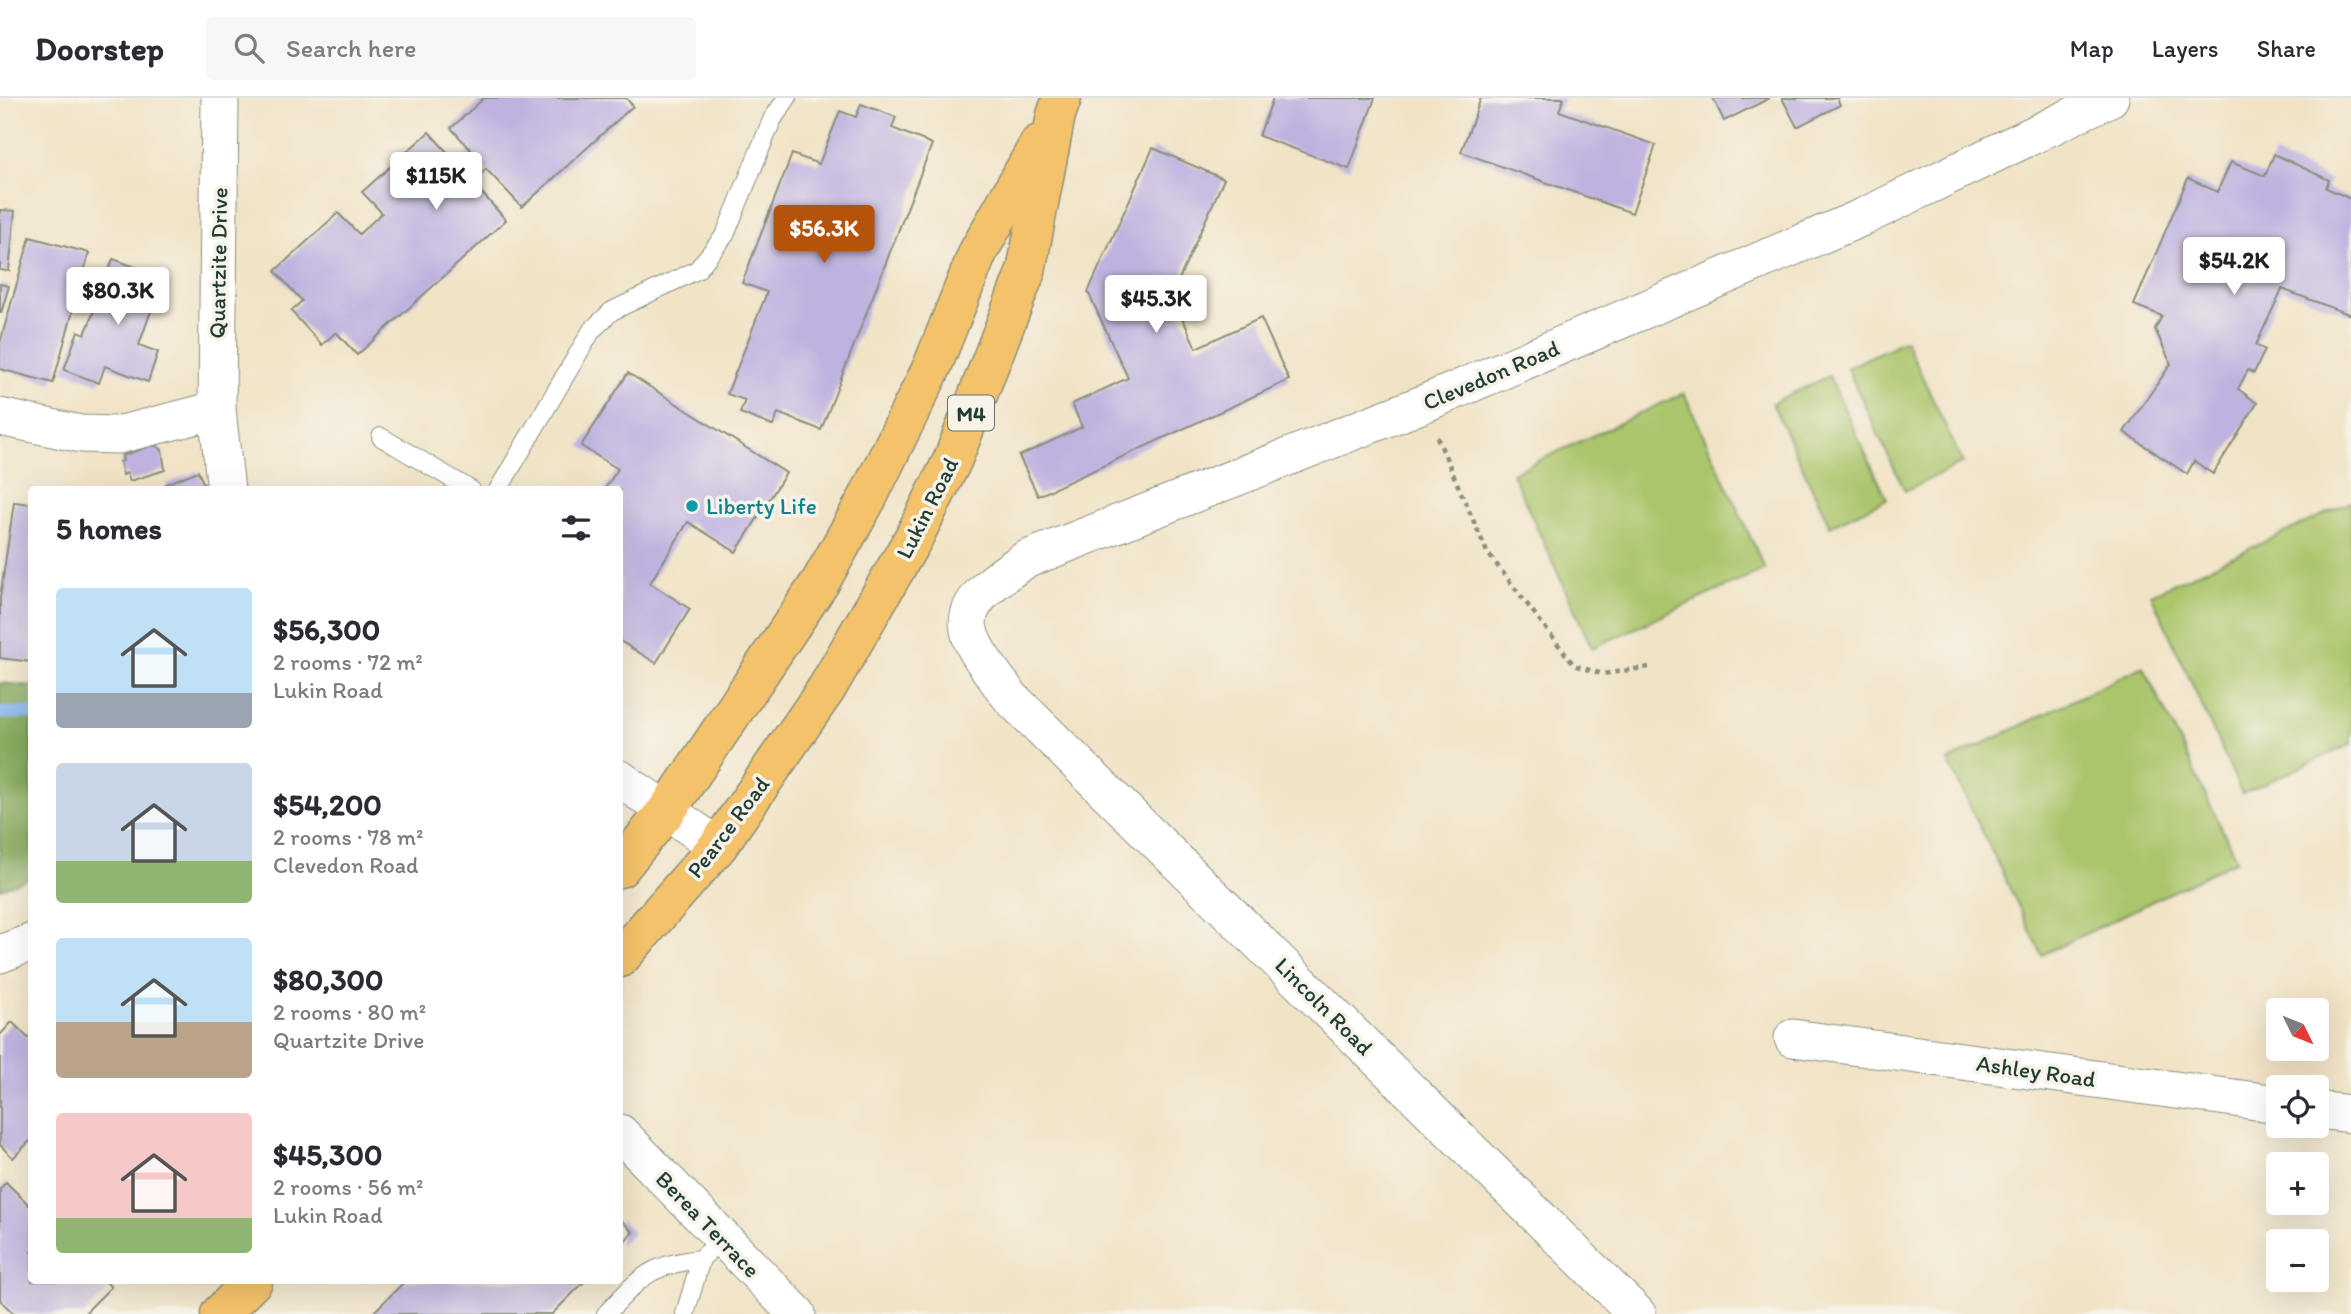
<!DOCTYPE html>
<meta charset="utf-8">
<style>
body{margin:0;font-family:Itim,sans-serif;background:#f7f7f7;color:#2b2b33;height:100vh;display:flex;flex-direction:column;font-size:26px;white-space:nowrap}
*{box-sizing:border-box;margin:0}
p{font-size:23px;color:#7c7c81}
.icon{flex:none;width:38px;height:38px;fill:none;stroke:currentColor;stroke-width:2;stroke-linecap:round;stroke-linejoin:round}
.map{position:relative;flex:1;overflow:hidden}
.details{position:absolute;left:28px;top:388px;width:595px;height:798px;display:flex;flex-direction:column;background:#fff;border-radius:7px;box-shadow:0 7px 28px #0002}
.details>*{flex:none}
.needle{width:46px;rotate:133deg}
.tools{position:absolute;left:2266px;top:900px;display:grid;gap:14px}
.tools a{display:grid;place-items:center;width:63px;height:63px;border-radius:7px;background:#fff;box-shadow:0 7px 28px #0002;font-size:35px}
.price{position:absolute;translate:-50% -60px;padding:0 16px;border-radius:7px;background:#fff;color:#222;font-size:23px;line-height:46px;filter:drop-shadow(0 2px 4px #0008)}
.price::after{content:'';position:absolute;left:50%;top:42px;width:21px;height:16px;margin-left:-10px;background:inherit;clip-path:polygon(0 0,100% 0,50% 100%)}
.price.on{background:#b45309;color:#fff}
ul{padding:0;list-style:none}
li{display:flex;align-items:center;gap:21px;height:175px;padding:0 28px}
li span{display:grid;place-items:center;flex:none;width:196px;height:140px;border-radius:7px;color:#555}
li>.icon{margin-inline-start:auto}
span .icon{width:84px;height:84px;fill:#fffc;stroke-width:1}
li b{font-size:30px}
h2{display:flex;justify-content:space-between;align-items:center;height:84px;padding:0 28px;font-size:30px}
header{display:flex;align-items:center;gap:42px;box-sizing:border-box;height:98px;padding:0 35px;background:#fff;border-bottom:2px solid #e1e1e2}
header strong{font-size:33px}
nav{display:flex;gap:38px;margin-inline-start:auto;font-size:24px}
.search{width:490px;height:63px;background:#f7f7f7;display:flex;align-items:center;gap:18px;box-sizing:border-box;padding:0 24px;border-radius:7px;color:#7c7c81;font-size:26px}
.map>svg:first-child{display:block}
.green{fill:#aac56b;stroke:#648150;stroke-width:2}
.forest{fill:#87aa5f;stroke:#53744a;stroke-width:2}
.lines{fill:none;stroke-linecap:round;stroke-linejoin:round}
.stream{stroke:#86b5f1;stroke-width:12}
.building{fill:#bfb2e0}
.service-casing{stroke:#88907d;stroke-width:20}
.minor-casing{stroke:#88907d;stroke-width:39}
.primary-casing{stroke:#88907d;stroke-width:41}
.path{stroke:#88907d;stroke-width:4.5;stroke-dasharray:5 5;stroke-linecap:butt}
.service{stroke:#fff;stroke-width:18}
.minor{stroke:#fff;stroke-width:37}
.primary{stroke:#f4c26a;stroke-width:38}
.culture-dot{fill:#0f9aa8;stroke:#f7f3e8;stroke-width:2.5}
.labels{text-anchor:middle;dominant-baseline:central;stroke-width:7;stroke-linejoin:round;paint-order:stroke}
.shield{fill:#f7f3e8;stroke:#60746a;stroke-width:2}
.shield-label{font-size:21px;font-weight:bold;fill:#1f3d34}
.street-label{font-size:23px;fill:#1f3d34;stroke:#f7f3e8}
.culture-label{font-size:23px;fill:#0d838f;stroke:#f7f3e8;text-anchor:start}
</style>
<header>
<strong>Doorstep</strong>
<div class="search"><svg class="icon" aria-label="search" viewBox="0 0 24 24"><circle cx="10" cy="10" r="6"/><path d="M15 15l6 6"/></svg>Search here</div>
<nav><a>Map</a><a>Layers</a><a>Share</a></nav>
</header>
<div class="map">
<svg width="2351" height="1216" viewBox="0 0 2351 1216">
<rect width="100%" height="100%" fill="#f7f3e8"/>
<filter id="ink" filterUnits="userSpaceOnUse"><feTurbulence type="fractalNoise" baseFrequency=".0143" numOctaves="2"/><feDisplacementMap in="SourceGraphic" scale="14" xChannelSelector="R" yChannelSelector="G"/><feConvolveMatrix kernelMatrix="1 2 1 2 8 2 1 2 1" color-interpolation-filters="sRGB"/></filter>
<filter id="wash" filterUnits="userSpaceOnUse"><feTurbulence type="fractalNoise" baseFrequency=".00686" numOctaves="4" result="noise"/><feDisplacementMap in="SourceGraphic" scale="28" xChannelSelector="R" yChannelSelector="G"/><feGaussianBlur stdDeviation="1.57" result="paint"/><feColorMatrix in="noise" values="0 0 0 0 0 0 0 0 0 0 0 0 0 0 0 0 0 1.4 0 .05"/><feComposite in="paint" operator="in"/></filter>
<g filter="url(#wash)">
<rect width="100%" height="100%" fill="#f1e3c6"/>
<g class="green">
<polygon points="1905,242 1963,365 1905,393 1847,270"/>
<polygon points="1829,278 1887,401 1830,428 1772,305"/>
<polygon points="1684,295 1765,471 1592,550 1512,375"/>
<polygon points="2351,404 2351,646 2242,696 2151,496"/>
<polygon points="2143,568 2237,762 2042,857 1948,663"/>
</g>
<polygon class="forest" points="0,585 31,588 32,779 0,791"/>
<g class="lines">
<polyline class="stream" points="0,615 32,615"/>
</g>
<g id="blocks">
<g class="building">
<polygon points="484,0 626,0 633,8 522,109 486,71 472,84 506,122 357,257 336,234 322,247 291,213 302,203 275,173 338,115 359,136 382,115 362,94 429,34 457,65 471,52 451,30"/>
<polygon points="1273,0 1375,0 1349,71 1259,38"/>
<polygon points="1481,0 1564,0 1559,13 1656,47 1632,115 1461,54"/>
<polygon points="1713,0 1770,0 1724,23"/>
<polygon points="1782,0 1837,0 1840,7 1797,29"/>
<polygon points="861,6 896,19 892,30 932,46 821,332 778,315 773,328 740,315 745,302 727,296 767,194 742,185 792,56 819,66 840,13 856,19"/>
<polygon points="1153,50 1224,81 1172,197 1196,250 1261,220 1289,282 1038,398 1019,358 1082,329 1072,306 1128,280 1088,194"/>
<polygon points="2274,56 2329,82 2326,90 2351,101 2351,217 2282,191 2256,247 2265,252 2254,275 2248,272 2238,291 2257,305 2213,376 2194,363 2187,376 2124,334 2171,266 2155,231 2162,218 2134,207 2188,80 2217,94 2231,64 2265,78"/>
<polygon points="0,112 15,113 9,173 0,172"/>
<polygon points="30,139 89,155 53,285 0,271 0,245"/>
<polygon points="113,161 163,179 139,247 158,254 148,284 105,268 99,285 64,272 78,233 85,236 88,229"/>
<polygon points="0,186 9,188 1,215 0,215"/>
<polygon points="628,275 786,375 736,454 688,424 650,485 690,511 656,565 620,543 620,392 604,392 618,371 581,348"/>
<polygon points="150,348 157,348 162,352 165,372 130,383 127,375 123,377 120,364 123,363 122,358"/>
<polygon points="198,373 206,392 168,392 166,386"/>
<polygon points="14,404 32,406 32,564 0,560 0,500"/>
<polygon points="12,924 28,940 32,936 32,1041 13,1060 0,1047 0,937"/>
<polygon points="6,1084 32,1110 32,1183 105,1183 111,1189 84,1216 14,1216 0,1202 0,1091"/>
<polygon points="620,1121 633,1134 620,1148"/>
<polygon points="405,1183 585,1183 552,1216 372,1216"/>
</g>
</g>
</g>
<g filter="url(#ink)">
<use href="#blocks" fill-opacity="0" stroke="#88907d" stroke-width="2"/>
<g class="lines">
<g class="service-casing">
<g id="service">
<polyline points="381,339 471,392"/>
<polyline points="498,392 592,232 612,213 697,172 725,137 772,22 787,0"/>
<path d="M606,1216C641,1179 648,1167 701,1161"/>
<polyline points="685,1216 701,1161 707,1155"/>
</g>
</g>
<g class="minor-casing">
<g id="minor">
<polyline points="220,0 217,312 226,392"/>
<polyline points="0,319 81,336 118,337 217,312"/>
<polyline points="620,681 718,748"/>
<polyline points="0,856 32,844"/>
<polyline points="1793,940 2278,1006"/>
<polyline points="2317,1012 2351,1016"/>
<polyline points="620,1035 797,1216"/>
<path d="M1637,1216L1011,600C959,532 944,514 1025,462L1423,306L1863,119L2110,0"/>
</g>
</g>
<g class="primary-casing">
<g id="primary">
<polyline points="620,770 668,711 821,483 868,399 932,269 978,154 1039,46"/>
<polyline points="620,860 718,748 827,590 914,439 953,361 1026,173 1056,17 1062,0"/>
<polyline points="220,1216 253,1183"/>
</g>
</g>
<polyline class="path" points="1437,339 1487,454 1574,567 1602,576 1650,569"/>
<use href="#service" class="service"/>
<use href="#minor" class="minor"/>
<use href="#primary" class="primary"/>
</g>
</g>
<circle class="culture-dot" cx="692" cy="408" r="7"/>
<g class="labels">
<rect class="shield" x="948" y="297.5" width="46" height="35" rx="5"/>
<g class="shield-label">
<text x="971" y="315">M4</text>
</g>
<g class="street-label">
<text transform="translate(218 165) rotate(-89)">Quartzite Drive</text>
<text transform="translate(1491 277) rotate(-23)">Clevedon Road</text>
<text transform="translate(927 410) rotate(-63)">Lukin Road</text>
<text transform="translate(728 729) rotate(-53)">Pearce Road</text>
<text transform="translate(1324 908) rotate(45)">Lincoln Road</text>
<text transform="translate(2036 973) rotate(8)">Ashley Road</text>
<text transform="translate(708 1126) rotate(46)">Berea Terrace</text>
</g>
<g class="culture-label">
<text x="706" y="408">Liberty Life</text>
</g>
</g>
</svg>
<div class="tools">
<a><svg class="needle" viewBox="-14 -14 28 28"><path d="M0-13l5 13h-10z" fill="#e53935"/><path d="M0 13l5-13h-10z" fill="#7c7c81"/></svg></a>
<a><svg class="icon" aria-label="locate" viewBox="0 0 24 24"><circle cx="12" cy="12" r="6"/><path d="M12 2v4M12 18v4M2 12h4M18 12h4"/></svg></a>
<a>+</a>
<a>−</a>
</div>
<b class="price" style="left:436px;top:114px">$115K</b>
<b class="price on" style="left:824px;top:167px">$56.3K</b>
<b class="price" style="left:2234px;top:199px">$54.2K</b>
<b class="price" style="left:118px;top:229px">$80.3K</b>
<b class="price" style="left:1156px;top:237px">$45.3K</b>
<section class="details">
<h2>5 homes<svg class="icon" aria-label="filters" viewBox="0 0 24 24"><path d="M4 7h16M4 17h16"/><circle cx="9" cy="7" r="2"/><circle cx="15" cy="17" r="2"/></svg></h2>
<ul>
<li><span style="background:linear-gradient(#bfe0f5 75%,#9aa5b1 0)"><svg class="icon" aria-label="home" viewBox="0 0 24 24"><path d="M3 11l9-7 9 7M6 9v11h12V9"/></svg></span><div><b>$56,300</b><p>2 rooms · 72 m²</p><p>Lukin Road</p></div></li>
<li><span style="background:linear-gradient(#c9d6e8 70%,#8fb573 0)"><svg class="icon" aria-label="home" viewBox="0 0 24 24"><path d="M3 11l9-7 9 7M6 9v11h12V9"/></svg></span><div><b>$54,200</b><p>2 rooms · 78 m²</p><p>Clevedon Road</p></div></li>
<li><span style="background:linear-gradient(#bfe0f5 60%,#b9a48a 0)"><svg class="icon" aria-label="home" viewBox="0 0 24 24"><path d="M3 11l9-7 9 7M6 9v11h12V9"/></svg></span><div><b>$80,300</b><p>2 rooms · 80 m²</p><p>Quartzite Drive</p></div></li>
<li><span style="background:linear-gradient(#f6c9c9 75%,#8fb573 0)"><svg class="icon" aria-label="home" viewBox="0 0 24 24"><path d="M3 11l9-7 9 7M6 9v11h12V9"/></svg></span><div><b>$45,300</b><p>2 rooms · 56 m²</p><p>Lukin Road</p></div></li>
</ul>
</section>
</div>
